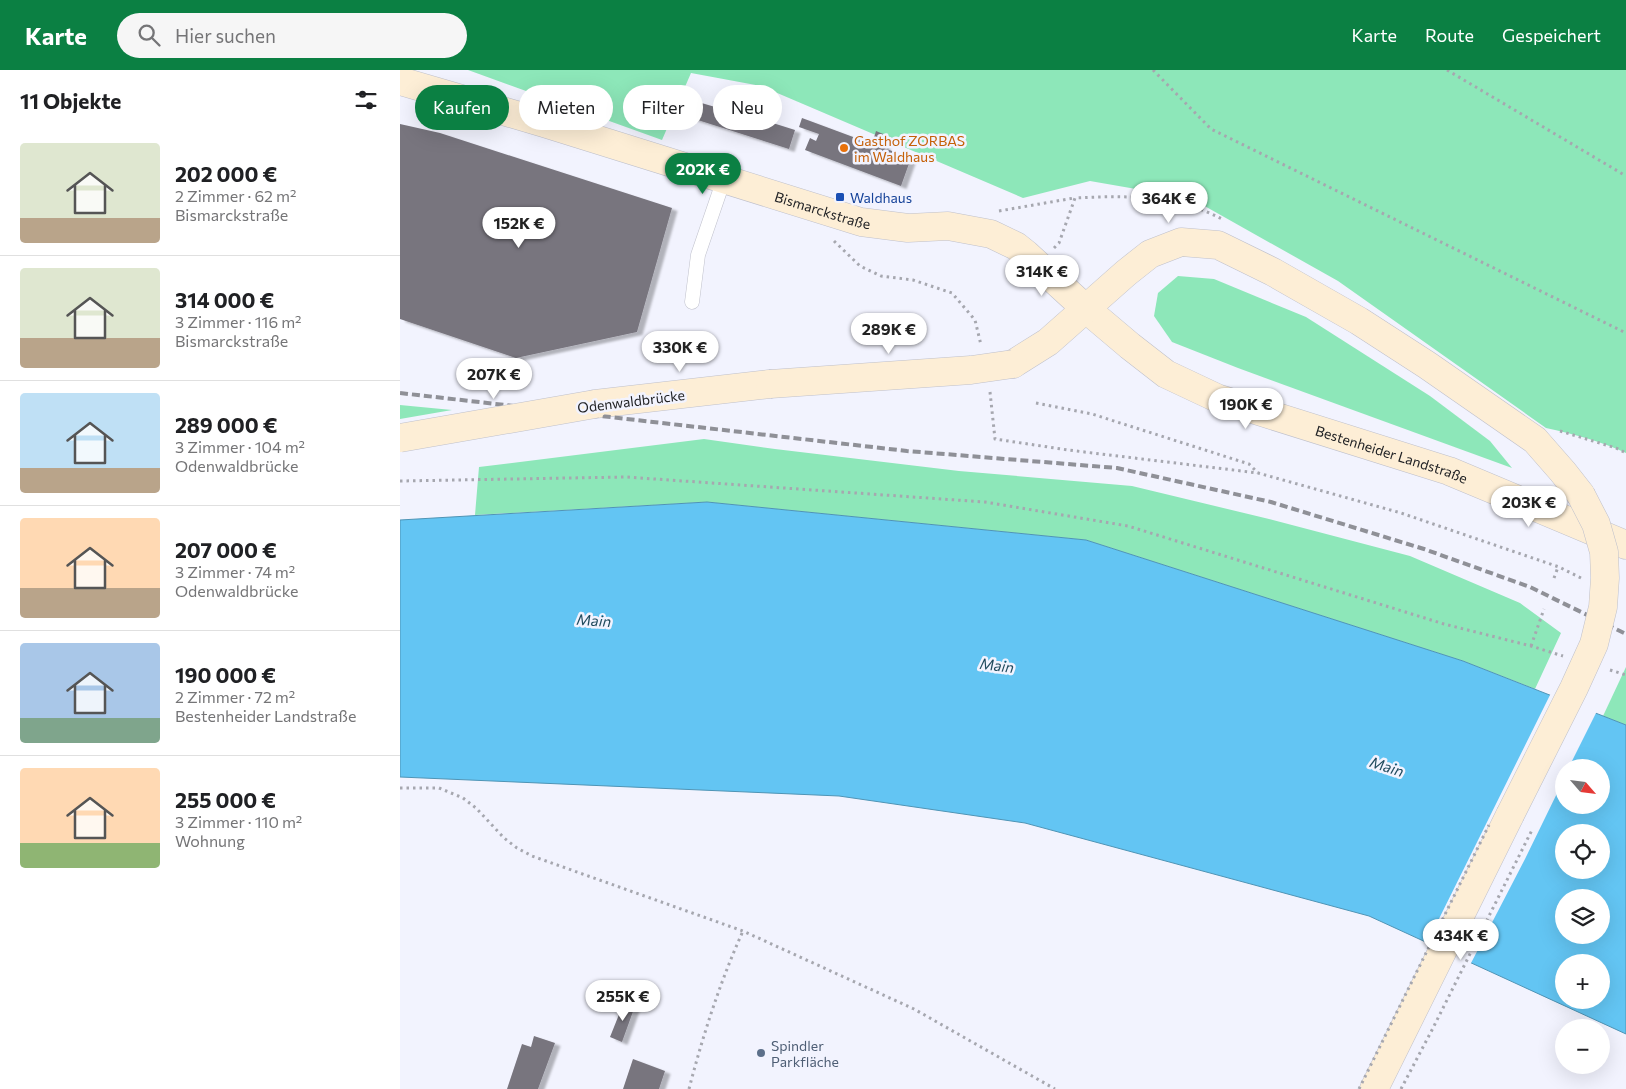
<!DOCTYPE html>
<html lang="de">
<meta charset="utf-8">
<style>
body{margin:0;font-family:Commissioner,sans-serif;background:#f6f6f6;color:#202124;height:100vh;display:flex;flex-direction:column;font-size:19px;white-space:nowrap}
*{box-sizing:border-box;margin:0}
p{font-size:16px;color:#757577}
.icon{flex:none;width:28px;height:28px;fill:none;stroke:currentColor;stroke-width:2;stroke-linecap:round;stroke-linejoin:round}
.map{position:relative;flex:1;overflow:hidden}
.drawer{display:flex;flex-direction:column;background:#fff;width:400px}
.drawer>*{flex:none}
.hud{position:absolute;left:15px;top:15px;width:475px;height:45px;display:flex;gap:10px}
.needle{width:32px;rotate:118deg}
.fabs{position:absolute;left:1155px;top:689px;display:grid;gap:10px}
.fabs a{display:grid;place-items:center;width:55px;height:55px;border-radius:50%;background:#fff;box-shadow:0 5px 20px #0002;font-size:25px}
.price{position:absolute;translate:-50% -42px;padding:0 11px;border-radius:18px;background:#fff;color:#222;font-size:16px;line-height:32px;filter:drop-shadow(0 1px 2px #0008)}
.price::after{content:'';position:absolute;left:50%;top:30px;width:15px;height:11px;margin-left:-8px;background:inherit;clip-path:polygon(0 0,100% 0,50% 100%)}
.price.on{background:#0b8043;color:#fff}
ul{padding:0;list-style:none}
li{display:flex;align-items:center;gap:15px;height:125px;padding:0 20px}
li+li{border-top:1px solid #e0e0e0}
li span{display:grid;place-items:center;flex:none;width:140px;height:100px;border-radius:5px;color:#555}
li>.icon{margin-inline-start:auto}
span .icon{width:60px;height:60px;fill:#fffc;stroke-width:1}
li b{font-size:21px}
h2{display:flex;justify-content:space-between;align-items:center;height:60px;padding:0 20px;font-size:21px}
.tag{padding:0 18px;border-radius:22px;background:#fff;box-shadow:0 5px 20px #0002;font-size:18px;line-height:45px}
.tag.on{background:#0b8043;color:#fff}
header{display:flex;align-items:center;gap:30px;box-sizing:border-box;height:70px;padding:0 25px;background:#0b8043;color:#fff}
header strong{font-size:24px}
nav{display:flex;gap:28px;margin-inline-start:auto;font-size:18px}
.search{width:350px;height:45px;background:#f6f6f6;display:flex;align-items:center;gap:12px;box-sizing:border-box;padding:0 18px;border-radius:28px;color:#757577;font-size:19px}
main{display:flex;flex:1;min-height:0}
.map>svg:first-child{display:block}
.green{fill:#8de7b9}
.water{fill:#63c5f3;stroke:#4f94b5;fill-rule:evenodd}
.pier{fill:#f2f3fe}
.building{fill:#78757e;filter:url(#shadow)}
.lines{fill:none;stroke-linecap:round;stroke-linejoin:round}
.service-casing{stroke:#bfc0cb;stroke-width:15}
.secondary-casing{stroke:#bfc0cb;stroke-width:29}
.path{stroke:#a6a7af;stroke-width:3;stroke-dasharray:2.5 4;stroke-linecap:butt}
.service{stroke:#fff;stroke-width:14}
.secondary{stroke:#fdeed6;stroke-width:28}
.rail{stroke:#8f9097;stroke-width:4;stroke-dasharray:8 4;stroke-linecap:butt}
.secondary-bridge-casing{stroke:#bfc0cb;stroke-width:29;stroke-linecap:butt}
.path-bridge{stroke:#a6a7af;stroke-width:3;stroke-dasharray:2.5 4;stroke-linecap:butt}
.secondary-bridge{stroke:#fdeed6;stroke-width:28}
.food-dot{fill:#e8710a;stroke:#f2f3fe;stroke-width:2}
.transit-dot{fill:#1a4fb4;stroke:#f2f3fe;stroke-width:2}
.service-dot{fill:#5c6f8a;stroke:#f2f3fe;stroke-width:2}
.labels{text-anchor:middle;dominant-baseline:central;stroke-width:5;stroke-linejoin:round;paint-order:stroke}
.food-label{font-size:14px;fill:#c56008;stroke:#f2f3fe;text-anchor:start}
.transit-label{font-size:14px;fill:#164399;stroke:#f2f3fe;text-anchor:start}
.street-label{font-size:14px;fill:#212225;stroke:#f2f3fe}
.service-label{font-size:14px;fill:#4e5e75;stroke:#f2f3fe;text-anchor:start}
.water-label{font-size:15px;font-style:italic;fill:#214b5e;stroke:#f2f3fe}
</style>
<header>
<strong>Karte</strong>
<div class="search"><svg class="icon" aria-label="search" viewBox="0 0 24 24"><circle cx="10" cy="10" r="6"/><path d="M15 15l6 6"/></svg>Hier suchen</div>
<nav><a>Karte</a><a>Route</a><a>Gespeichert</a></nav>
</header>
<main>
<section class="drawer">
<h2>11 Objekte<svg class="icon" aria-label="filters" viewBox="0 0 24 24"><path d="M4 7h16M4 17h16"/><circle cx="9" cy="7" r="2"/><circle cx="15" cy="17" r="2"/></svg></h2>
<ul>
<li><span style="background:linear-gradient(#dfe7d0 75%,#b9a48a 0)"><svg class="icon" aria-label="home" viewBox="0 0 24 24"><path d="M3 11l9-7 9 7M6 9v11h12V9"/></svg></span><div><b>202 000 €</b><p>2 Zimmer · 62 m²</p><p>Bismarckstraße</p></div></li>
<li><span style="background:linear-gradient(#dfe7d0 70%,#b9a48a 0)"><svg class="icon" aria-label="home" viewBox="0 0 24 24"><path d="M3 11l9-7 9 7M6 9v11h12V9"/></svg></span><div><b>314 000 €</b><p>3 Zimmer · 116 m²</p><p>Bismarckstraße</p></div></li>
<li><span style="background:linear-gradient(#bfe0f5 75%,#b9a48a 0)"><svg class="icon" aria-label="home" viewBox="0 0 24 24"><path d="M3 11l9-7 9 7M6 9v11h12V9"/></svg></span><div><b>289 000 €</b><p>3 Zimmer · 104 m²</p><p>Odenwaldbrücke</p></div></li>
<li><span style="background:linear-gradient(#ffd9b3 70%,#b9a48a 0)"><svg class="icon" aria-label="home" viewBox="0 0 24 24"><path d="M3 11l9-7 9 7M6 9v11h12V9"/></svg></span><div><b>207 000 €</b><p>3 Zimmer · 74 m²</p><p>Odenwaldbrücke</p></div></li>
<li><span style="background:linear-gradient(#a9c7e8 75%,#7fa58c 0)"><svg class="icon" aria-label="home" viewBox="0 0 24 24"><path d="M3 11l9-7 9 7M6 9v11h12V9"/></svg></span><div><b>190 000 €</b><p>2 Zimmer · 72 m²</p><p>Bestenheider Landstraße</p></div></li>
<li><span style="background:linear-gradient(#ffd9b3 75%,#8fb573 0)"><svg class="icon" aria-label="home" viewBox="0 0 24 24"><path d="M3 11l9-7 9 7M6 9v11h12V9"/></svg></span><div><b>255 000 €</b><p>3 Zimmer · 110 m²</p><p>Wohnung</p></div></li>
</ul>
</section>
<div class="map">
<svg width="1226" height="1019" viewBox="0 0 1226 1019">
<defs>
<filter id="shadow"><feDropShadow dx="5.5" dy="3" stdDeviation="1" flood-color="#0004"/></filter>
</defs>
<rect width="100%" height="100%" fill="#f2f3fe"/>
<g class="green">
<path d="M68,0H1226V383C1201,371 1173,364 1146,358L938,211L778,121L736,119L690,111L623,128L361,16L291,3L262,70Z"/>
<polygon points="778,206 814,209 906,247 1030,326 1090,371 1112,398 838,298 772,272 754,246 758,223"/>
<polygon points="0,335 52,340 0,349"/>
<polygon points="304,369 375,379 559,401 732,416 869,449 1010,486 1120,533 1161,563 1135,619 1063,591 686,470 307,432 75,445 79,397"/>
<polygon points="1226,597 1226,655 1203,646"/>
</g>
<path class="water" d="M307,432L686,470L1063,591L1226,655V964L969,846L625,753L439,726L0,707V450ZM1164,698H1201V735H1164ZM1164,762H1201V800H1164ZM1164,828H1201V865H1164ZM1164,892H1201V930H1164Z"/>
<polygon class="pier" points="1151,623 1197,641 1169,697 1164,698 1164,709 1125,789 1070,895 1026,875"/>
<g class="building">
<polygon points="288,29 315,37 315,35 395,60 389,79 282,45"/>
<polygon points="402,48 472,74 476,61 488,66 484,78 511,88 501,116 405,80 410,68 416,71 419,64 399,57"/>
<polygon points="0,54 40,63 272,138 237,262 116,288 0,249"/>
<polygon points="224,932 235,936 222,972 210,967"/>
<polygon points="134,966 155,973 138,1019 107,1019 122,974 131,977"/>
<polygon points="233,989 265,1001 259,1019 223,1019"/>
</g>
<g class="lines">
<g class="service-casing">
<polyline id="service" points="292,232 298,185 324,109"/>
</g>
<g class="secondary-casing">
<g id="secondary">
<path id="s1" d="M0,11L144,53L461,152L508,158L548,156L591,164L616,176L626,184L685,238L730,276L766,304L817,328L1049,401L1226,475"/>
<polyline points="613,294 648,272 726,203 750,184 781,172 818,175 873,202 959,251 1027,295 1135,370 1163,402 1181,425"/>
<polyline points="195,334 370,314"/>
<polyline points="974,1019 1110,745"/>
</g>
</g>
<g class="path">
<polyline points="753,0 811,59 1226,263"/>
<polyline points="1047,0 1226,106"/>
<polyline points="599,141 674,128"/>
<polyline points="434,171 460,196 481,206 513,210 552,223 575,250 581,275"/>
<path d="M654,178L659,173L675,128C713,126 752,125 790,136C801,139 812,144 822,149"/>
<polyline points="590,322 595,369 668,380 858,403 1001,443 1159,497 1181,508"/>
<polyline points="636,333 692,344 849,394 858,403"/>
<polyline points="1160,361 1216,378 1226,383"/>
<polyline points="0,411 226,407 585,432 728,456 1044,554 1131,576 1163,586"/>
<polyline points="1154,508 1158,497"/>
<polyline points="1131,576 1144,539"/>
<polyline points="1210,600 1226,605"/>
<polyline points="0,718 39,718 63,728 76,738 104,768 117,778 132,786 343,861 514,939 655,1019"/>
<path d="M289,1019C303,965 320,912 343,861"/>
</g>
<use href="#service" class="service"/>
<use href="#secondary" class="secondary"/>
<polyline class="rail" points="0,323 507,381 717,398 871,432 1024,479 1130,517 1226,564"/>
<g class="secondary-bridge-casing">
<g id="secondary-bridge">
<polyline points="370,314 571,300 613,294"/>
<polyline points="0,368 195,334"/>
<polyline points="1110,745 1174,618 1194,574 1203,537 1205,508 1204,482 1196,454 1181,425"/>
</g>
</g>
<g class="path-bridge">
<polyline points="959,1019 1089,755"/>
<polyline points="1001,1019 1033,958 1132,760"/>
</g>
<use href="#secondary-bridge" class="secondary-bridge"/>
</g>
<circle class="food-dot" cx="444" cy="78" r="5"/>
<rect class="transit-dot" x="435" y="122" width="10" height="10" rx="2.5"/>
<circle class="service-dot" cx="361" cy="983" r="5"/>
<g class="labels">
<g class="food-label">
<text x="454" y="70">Gasthof ZORBAS<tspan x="454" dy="16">im Waldhaus</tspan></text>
</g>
<g class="transit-label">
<text x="450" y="127">Waldhaus</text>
</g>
<g class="street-label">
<text stroke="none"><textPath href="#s1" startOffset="442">Bismarckstraße</textPath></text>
<text transform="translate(231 331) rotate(-7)">Odenwaldbrücke</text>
<text stroke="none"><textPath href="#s1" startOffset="1078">Bestenheider Landstraße</textPath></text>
</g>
<g class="service-label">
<text x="371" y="975">Spindler<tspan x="371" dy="16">Parkfläche</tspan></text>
</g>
<g class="water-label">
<text transform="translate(194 550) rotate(4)">Main</text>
<text transform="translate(597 595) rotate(7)">Main</text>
<text transform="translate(987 696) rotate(18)">Main</text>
</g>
</g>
</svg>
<div class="fabs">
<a><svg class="needle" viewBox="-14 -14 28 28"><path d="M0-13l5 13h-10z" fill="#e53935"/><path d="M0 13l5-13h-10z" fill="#757577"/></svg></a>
<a><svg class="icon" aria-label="locate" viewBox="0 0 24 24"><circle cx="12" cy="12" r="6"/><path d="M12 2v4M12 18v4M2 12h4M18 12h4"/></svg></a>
<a><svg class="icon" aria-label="layers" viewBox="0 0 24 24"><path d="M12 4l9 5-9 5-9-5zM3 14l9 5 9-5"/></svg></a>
<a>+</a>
<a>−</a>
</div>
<b class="price on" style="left:303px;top:125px">202K €</b>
<b class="price" style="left:769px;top:154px">364K €</b>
<b class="price" style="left:119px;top:179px">152K €</b>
<b class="price" style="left:642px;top:227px">314K €</b>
<b class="price" style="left:489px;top:285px">289K €</b>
<b class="price" style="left:280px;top:303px">330K €</b>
<b class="price" style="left:94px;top:330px">207K €</b>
<b class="price" style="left:846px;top:360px">190K €</b>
<b class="price" style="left:1129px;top:458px">203K €</b>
<b class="price" style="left:1061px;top:891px">434K €</b>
<b class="price" style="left:223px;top:952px">255K €</b>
<div class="hud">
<a class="tag on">Kaufen</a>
<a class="tag">Mieten</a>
<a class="tag">Filter</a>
<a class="tag">Neu</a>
</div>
</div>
</main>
